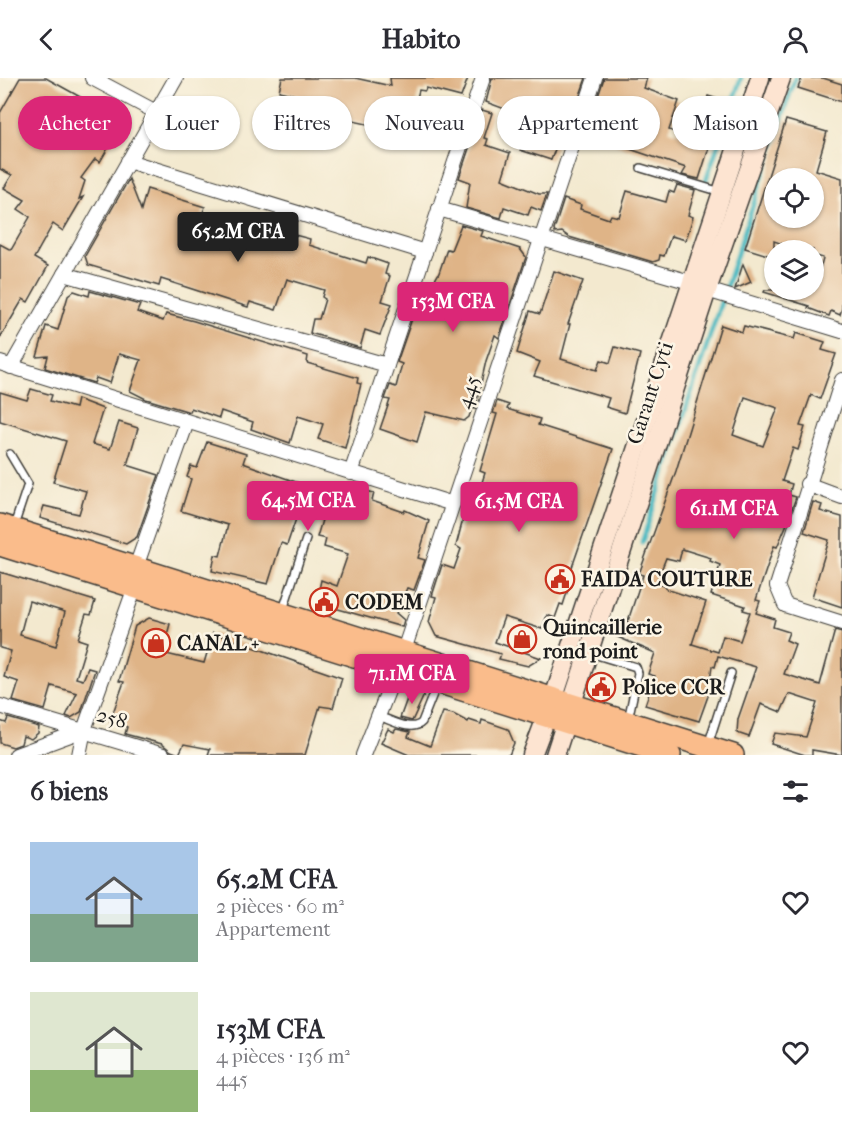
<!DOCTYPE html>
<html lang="fr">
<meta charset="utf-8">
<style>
body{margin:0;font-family:"IM FELL French Canon",serif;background:#f7f7f7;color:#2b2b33;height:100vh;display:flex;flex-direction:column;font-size:22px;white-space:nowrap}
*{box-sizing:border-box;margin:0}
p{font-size:20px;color:#7c7c81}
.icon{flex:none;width:33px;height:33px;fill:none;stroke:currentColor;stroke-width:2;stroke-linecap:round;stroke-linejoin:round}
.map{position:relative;height:677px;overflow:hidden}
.panel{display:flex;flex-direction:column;background:#fff;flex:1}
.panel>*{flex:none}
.hud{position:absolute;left:18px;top:18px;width:807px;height:54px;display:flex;gap:12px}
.tools{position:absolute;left:764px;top:90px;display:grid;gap:12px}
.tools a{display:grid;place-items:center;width:60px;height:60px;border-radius:50%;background:#fff;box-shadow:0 2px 4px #0004;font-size:30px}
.price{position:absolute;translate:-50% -51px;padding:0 14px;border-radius:6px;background:#db2777;color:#fff;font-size:20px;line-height:39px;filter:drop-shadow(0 2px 3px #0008)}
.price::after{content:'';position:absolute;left:50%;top:36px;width:18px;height:14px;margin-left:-9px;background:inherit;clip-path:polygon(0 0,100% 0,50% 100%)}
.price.on{background:#222;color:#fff}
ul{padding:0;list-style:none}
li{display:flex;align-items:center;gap:18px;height:150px;padding:0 30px}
li span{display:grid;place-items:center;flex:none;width:168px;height:120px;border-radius:0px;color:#555}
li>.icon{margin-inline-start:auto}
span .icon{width:72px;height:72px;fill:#fffc;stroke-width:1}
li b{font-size:26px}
h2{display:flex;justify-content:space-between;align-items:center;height:72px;padding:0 30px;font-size:26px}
.pill{padding:0 21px;border-radius:27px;background:#fff;box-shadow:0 2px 4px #0004;font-size:21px;line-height:54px}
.pill.on{background:#db2777;color:#fff}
header{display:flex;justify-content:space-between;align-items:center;height:78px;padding:0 30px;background:#fff;font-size:27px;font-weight:700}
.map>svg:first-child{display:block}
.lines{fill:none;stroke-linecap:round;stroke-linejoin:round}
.stream{stroke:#4dbbc3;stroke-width:4.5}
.building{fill:#dfb487;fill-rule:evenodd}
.lane-casing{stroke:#3c3b37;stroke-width:10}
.street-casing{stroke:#3c3b37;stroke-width:16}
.secondary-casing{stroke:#3c3b37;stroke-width:21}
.primary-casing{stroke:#3c3b37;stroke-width:24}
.lane{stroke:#fff;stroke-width:7}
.street{stroke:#fff;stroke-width:14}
.secondary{stroke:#fde4d1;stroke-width:18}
.primary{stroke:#fabc8b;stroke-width:21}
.labels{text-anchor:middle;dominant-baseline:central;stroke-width:5;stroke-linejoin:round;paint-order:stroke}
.street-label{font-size:21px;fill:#1c1c1c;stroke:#fcf5e5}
.poi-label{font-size:21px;font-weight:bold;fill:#1c1c1c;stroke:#fcf5e5;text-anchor:start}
</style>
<header><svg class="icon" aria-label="back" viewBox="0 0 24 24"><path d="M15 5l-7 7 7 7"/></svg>Habito<svg class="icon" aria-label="person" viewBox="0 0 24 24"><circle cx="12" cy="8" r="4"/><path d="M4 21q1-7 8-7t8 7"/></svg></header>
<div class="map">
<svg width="842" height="677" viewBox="0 0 842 677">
<rect width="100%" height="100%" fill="#fcf5e5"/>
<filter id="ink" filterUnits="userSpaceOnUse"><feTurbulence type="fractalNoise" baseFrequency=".0167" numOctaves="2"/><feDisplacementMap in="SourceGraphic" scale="12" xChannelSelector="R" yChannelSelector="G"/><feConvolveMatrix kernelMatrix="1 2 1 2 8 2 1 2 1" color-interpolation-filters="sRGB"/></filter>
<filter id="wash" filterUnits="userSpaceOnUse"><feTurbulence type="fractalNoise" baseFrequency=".008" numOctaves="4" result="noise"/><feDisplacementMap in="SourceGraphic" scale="24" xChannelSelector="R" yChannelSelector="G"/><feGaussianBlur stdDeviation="1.35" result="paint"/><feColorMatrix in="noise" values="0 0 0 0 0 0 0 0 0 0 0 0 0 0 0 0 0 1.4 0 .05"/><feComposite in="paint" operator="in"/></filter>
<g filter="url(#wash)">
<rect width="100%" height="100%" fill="#f3e9cf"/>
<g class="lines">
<g class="stream">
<polyline points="705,105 741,0"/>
<polyline points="642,464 795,0"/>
</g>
</g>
<g id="blocks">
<g class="building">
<polygon points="20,0 46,0 111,36 110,40 116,43 108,54 115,58 100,84 95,81 81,100 85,103 79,121 83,119 63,153 53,146 34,180 48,188 28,224 23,221 0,260 0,166 11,172 30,139 18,131 25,122 4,110 12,97 0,91 0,35"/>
<polygon points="282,0 355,0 391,8 390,0 468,0 461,19 426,10 425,13 419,12 411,44 415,45 411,58 395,54 395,52 316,35 317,22 279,13"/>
<polygon points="492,0 586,0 568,52 563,50 551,82 520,72 529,40 486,24"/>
<polygon points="604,0 647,0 644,10 679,23 669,52 695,60 708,18 724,23 699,101 682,97 686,90 600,61 610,30 596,25"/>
<polygon points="802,0 823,0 842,6 842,24 798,10"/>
<polygon points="482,32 492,35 484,60 488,61 486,67 510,75 502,101 539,116 547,116 541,133 531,129 528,137 504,129 501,140 466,130 470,104 459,100"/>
<path d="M786,42L827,54L816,92L842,100V230L840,237L831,233L829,238L808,230L809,228L764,214L765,212H814L823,180L813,177V172H801L774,163V179L745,170ZM774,100H813V140H774Z"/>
<polygon points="129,101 141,132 147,111 205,129 202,137 230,145 232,137 249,143 246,152 283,162 285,156 291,156 310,161 309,167 366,185 368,179 388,186 385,196 390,198 382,223 392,226 380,257 365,252 360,270 310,255 313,241 319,241 325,221 322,219 324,212 287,201 276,232 250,224 248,229 161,201 159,208 88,187 85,178"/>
<polygon points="677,107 695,112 688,137 693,139 686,162 671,158 664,178 660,177 659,182 653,184 569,159 562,154 555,155 554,152 564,121 581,127 580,131 609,141 611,137 619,139 627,113 666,124 669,113 674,115"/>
<polygon points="461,147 483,153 481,158 520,171 526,179 499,260 495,257 486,283 475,331 472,330 469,339 464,343 426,334 417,364 380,351 390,322 385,321 390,307 396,309 402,286 397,284 421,215 426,217 439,195 447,171 451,172"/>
<polygon points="743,186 751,204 735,211"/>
<polygon points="554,193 583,203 568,246 570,246 561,281 597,292 601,282 610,285 615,269 640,276 625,335 606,329 609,320 534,298 540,284 517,275 530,233 540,236"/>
<polygon points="74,213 89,218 90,213 140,227 137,234 163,243 166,236 194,243 308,278 307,285 358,300 357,305 361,306 345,370 318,361 323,346 298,338 290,365 251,351 253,344 221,333 219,340 191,330 190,334 146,321 130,313 141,282 119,276 110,305 96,300 94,305 45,290 48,278 37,279 46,248 58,252 68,218"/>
<path d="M721,247L742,254L744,248L794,261L796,255L825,264L822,272L836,276L820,321L811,317L800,348L805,349L798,372L793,370L782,403L792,406L789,417L796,419L786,448L777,469L774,468L756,522L760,523L756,535L775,541L773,549L789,554L786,562L795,566L784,596L820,607L835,552L842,554V677L812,672V677H805L771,666L775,655L806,659L817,625L789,616L781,634L761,626L749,659L737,655L738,641L756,589L718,578L715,589L712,588L708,618L699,643L645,627L655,598L648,596L655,575L613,557L618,542L627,546L643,497L639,496L676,393ZM745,319L778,330L763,368L733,357ZM682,471L711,480L710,483L720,487L711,517L745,528L743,532L750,534L740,563L723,558L718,574L692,566L706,524L666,511V509L656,505L666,480L679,483Z"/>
<polygon points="31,311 52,317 50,323 75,330 77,321 103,331 92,366 110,371 119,344 138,350 127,387 159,397 137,459 126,466 40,440 44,428 79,436 86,413 53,404 66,363 0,343 0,314 27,322"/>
<polygon points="497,323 509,327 507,331 540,341 538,347 613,371 570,495 573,496 563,527 560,526 555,540 547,537 542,551 504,539 495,564 541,580 528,588 499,581 501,576 436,558 429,544 436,519 432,518 442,487 454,491 461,471 456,468 467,426 472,419 477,420 485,395 480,393 497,336 493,335"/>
<polygon points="207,364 246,376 243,385 310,409 311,406 332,413 329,419 346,425 352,409 374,415 372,423 404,434 405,432 429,443 418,480 425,482 414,512 407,510 396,535 404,542 402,549 331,529 332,525 317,521 321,502 337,508 348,476 324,469 326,461 317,459 322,442 298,435 287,467 281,465 268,506 212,493 215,477 220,478 228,447 181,433 191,401 187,399 191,388 197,390"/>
<polygon points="813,424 822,427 820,433 842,439 842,529 812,519 829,462 804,454"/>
<path d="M0,494L95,523L91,537L86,536L78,561L87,564L76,600L83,602L88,590L95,592L81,634L71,640L66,638L77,615L52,608L45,632L13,623L19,604L4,599L11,573L0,570ZM29,523L65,534L56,568L20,557Z"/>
<polygon points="149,540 170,546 162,575 204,585 213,555 342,600 333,630 320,628 305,677 208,677 210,671 184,666 179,676 171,673 162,666 125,656 127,649 110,643 124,604 119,603 135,548"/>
<polygon points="411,610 425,615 412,643 400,640"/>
<polygon points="443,634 453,636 468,644 469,642 481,646 482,642 508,651 514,665 509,677 409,677 381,665 388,651 394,654 396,651 410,654 408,659 430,668"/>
<polygon points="8,640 39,649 38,655 31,661 23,658 21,666 13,669 0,665 0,643 6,645"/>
</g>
</g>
</g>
<g filter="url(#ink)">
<use href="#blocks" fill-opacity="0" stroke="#3c3b37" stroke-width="1.5"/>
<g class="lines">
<g class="lane-casing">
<g id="lane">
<polyline points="641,90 721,114"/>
<polyline points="10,376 28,406 14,448"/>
<polyline points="283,532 306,461"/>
<polyline points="590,575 636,589 638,595 628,642"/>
<path d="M378,638C391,642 412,655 422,644L437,606"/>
<polyline points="708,667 731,595"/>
</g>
</g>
<g class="street-casing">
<g id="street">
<polyline points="92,0 156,34"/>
<polyline points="128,83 425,174"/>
<polyline points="439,131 690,204"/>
<polyline points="64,196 387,287"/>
<polyline points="707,212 842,253"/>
<polyline points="0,285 453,426"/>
<polyline points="11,289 176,0"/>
<polyline points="842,302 777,508 785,527 842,545"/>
<polyline points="351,395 483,0"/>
<polyline points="807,406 842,419"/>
<polyline points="136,489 187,344"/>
<polyline points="0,628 163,677"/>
<polyline points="16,677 84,652"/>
<polyline points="79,677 84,652 135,509"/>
<polyline points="363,677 404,572 595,0"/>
</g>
</g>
<g class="secondary-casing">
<g id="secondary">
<polyline points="532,677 554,619 760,0"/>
<polyline points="555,677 707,212 781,0"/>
</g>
</g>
<g class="primary-casing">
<g id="primary">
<polyline points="0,447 733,677"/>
<polyline points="0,467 670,677"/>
</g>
</g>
<use href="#lane" class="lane"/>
<use href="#street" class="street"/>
<use href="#secondary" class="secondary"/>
<use href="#primary" class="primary"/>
</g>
</g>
<defs>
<g id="civic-ring" transform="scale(1.5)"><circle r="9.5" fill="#fcf5e5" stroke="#c8321e" stroke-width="1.5"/><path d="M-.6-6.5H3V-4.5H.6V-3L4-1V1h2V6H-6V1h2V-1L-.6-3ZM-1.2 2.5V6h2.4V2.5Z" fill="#c8321e"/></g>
<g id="shop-ring" transform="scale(1.5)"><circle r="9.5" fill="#fcf5e5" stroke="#c8321e" stroke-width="1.5"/><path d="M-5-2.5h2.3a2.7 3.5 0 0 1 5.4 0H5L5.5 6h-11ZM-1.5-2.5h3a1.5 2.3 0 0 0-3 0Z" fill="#c8321e"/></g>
</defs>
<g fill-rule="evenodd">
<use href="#civic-ring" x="560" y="501"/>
<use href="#civic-ring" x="324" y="524"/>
<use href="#shop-ring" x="522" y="561"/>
<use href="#shop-ring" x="156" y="565"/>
<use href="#civic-ring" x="601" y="609"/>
</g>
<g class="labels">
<g class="street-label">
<text transform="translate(468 314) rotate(-71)">445</text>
<text transform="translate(650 315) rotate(-72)">Garant Cyti</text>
<text transform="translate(112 640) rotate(16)">258</text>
</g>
<g class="poi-label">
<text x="581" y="501">FAIDA COUTURE</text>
<text x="345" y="524">CODEM</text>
<text x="543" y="549">Quincaillerie<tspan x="543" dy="24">rond point</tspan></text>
<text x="177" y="565">CANAL +</text>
<text x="622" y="609">Police CCR</text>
</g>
</g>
</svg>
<div class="tools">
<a><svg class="icon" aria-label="locate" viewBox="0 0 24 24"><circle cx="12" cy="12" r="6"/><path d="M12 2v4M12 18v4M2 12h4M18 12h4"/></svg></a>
<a><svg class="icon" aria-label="layers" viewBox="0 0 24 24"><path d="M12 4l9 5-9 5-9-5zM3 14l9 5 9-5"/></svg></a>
</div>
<b class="price on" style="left:238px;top:185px">65.2M CFA</b>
<b class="price" style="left:453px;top:255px">153M CFA</b>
<b class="price" style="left:308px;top:454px">64.5M CFA</b>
<b class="price" style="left:519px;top:455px">61.5M CFA</b>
<b class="price" style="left:734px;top:462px">61.1M CFA</b>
<b class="price" style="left:412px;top:627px">71.1M CFA</b>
<div class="hud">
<a class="pill on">Acheter</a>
<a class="pill">Louer</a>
<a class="pill">Filtres</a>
<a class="pill">Nouveau</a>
<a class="pill">Appartement</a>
<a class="pill">Maison</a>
</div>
</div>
<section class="panel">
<h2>6 biens<svg class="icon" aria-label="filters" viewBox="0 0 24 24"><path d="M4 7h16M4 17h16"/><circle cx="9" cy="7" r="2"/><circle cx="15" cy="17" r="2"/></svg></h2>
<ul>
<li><span style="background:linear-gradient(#a9c7e8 60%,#7fa58c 0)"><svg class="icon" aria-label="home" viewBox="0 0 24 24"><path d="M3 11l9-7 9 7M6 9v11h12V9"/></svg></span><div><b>65.2M CFA</b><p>2 pièces · 60 m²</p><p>Appartement</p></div><svg class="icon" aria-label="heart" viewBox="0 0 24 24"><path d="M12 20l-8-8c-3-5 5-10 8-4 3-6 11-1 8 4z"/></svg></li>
<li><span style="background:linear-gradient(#dfe7d0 65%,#8fb573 0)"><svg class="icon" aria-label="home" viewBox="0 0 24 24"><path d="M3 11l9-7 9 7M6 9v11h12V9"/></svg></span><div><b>153M CFA</b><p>4 pièces · 136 m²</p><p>445</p></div><svg class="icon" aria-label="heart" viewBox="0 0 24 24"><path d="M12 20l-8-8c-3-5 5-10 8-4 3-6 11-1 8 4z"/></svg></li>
</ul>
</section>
